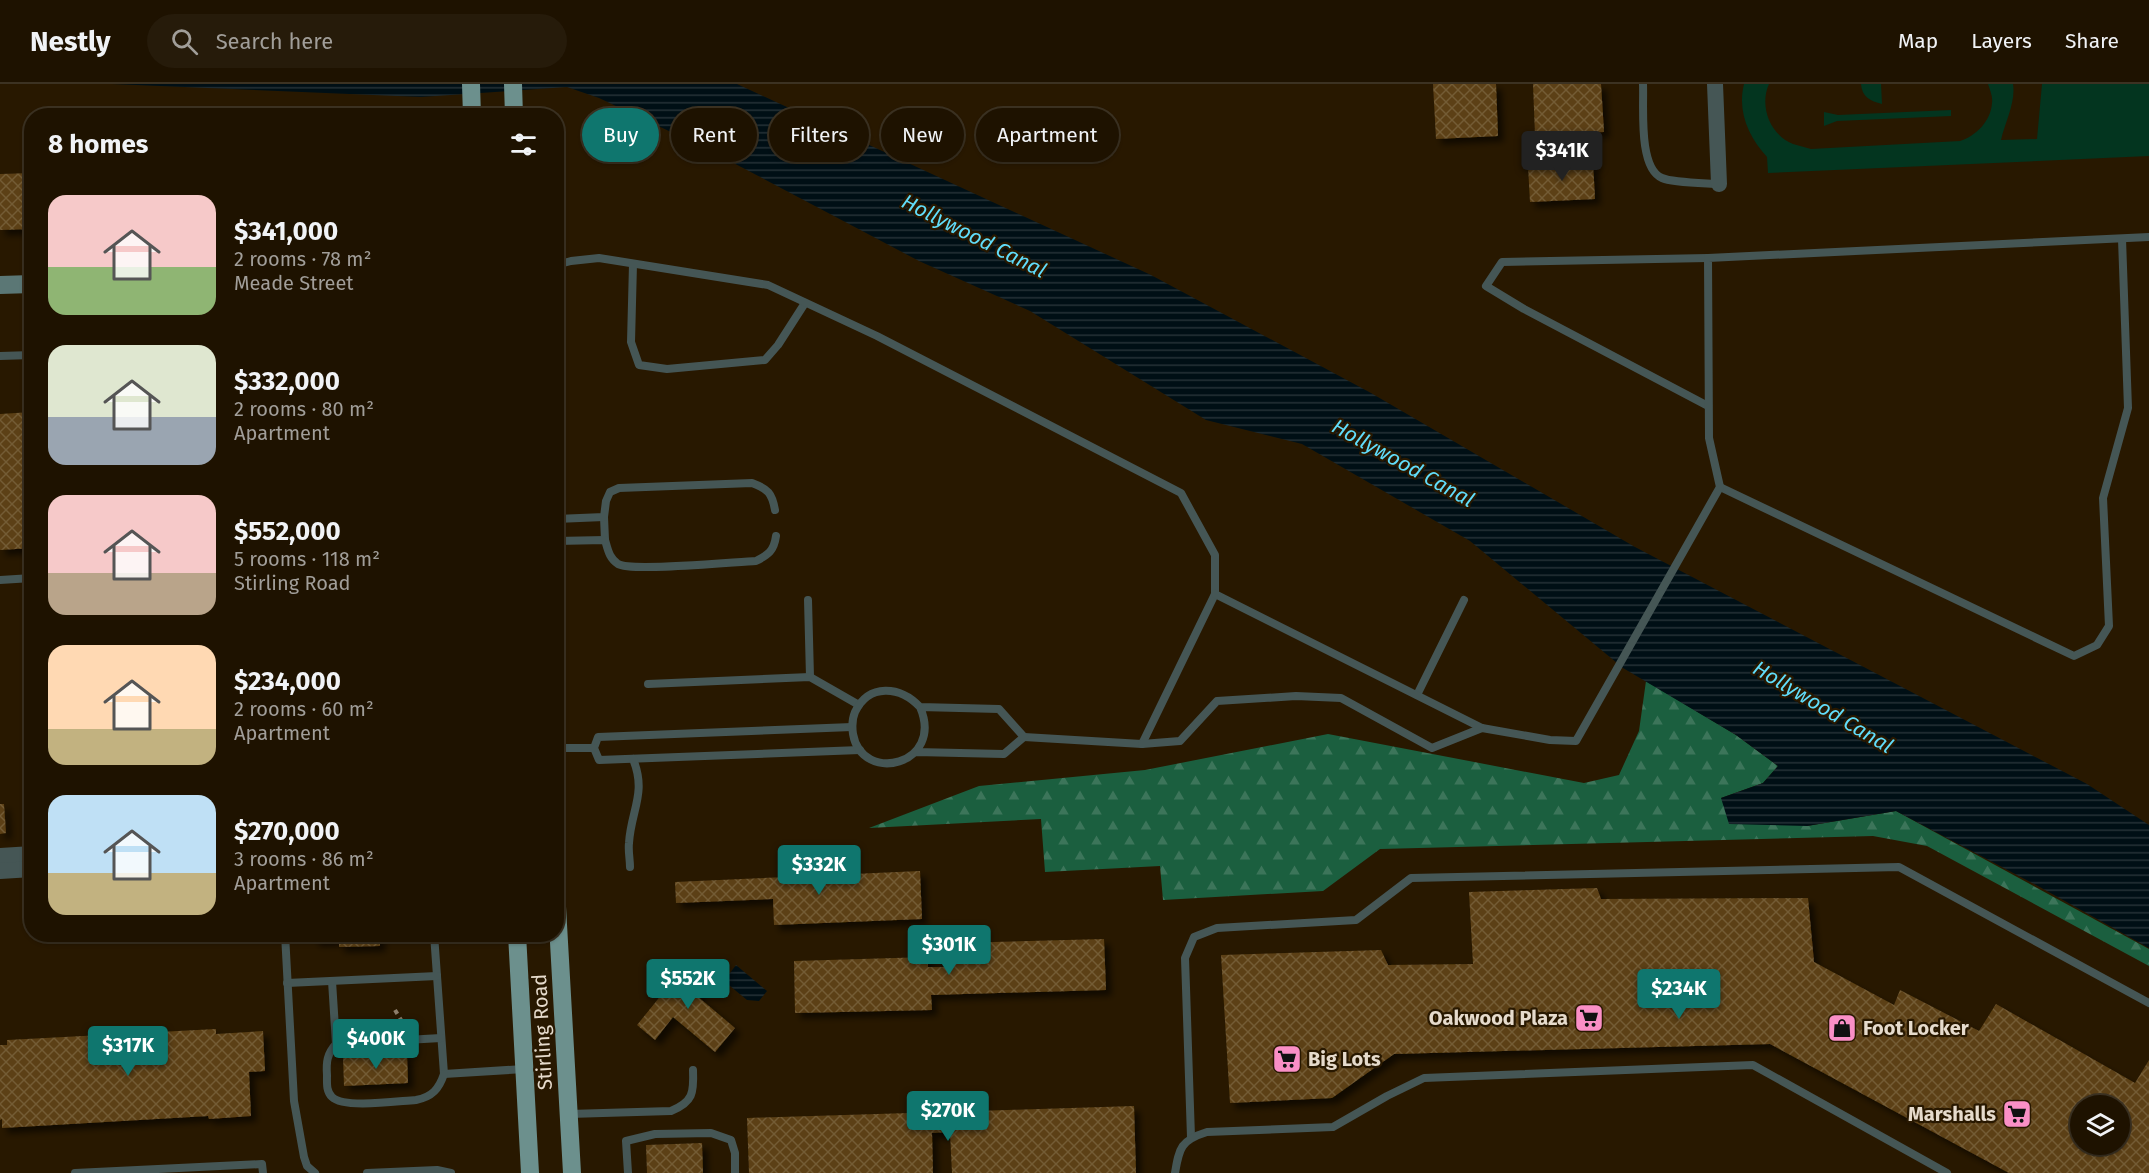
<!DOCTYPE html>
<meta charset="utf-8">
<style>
body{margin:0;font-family:"Fira Sans",sans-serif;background:#261b0a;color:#f1f3f6;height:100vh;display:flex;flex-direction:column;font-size:22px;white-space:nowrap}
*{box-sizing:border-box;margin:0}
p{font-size:20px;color:#a19e99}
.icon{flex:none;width:33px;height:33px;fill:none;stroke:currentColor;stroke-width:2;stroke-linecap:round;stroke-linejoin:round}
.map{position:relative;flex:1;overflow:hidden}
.details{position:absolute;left:24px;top:24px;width:540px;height:834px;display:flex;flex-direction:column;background:#1e1200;border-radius:24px;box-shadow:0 2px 4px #0004,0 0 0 2px #3c3222}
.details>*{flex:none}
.hud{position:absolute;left:582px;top:24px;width:570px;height:54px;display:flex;gap:12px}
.buttons{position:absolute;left:2070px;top:1011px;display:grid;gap:12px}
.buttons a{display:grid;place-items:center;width:60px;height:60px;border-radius:50%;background:#1e1200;box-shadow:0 2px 4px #0004,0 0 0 2px #3c3222;font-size:30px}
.price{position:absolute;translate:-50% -51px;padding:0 14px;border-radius:6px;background:#0f766e;color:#fff;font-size:20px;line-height:39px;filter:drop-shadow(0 2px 3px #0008)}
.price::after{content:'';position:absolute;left:50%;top:36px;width:18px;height:14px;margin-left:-9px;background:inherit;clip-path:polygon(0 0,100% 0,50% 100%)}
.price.current{background:#222;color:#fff}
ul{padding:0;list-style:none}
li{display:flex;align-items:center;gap:18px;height:150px;padding:0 24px}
li span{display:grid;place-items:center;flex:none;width:168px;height:120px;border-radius:18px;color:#555}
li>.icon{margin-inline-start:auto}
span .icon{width:72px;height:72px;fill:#fffc;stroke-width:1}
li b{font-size:26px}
h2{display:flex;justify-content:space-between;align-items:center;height:72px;padding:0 24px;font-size:26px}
.tag{padding:0 21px;border-radius:27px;background:#1e1200;box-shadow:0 2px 4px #0004,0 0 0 2px #3c3222;font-size:21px;line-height:54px}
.tag.current{background:#0f766e;color:#fff}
header{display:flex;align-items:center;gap:36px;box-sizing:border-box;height:84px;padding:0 30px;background:#1e1200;border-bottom:2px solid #3c3222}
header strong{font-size:28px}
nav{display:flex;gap:33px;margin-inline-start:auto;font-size:21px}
.search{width:420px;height:54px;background:#261b0a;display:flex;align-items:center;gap:15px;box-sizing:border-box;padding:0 21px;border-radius:33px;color:#a19e99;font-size:22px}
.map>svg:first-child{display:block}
.green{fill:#03351f}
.forest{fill:url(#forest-firs)}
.water{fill:url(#water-rules)}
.building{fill:url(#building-cross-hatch);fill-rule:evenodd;filter:url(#shadow)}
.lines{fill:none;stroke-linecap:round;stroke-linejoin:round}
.path{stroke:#8c7e6b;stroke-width:4;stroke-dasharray:4.5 4.5;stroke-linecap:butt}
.lane{stroke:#455655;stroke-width:8}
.street{stroke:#455655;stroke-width:16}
.secondary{stroke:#5b7775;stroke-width:18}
.primary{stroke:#6c908d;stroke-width:18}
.labels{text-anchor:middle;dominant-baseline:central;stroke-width:4.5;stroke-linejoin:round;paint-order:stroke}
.poi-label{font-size:20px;font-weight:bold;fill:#e6dbcc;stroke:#281800;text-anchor:end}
.street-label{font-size:20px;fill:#e6dbcc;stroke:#281800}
.water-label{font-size:21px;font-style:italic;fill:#61ddfa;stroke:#281800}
</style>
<header>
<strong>Nestly</strong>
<div class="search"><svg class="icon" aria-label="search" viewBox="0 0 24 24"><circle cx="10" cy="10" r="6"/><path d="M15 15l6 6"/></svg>Search here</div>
<nav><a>Map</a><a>Layers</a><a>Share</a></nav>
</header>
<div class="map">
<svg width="2149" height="1089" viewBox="0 0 2149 1089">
<defs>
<pattern id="forest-firs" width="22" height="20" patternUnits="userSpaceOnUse" patternTransform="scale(1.5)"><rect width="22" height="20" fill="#1b5f3f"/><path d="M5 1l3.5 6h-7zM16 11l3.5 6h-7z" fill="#3c755a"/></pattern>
<pattern id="water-rules" width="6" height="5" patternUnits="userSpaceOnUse" patternTransform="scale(1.5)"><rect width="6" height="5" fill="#000f15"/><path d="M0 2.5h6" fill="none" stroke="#253136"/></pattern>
<pattern id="building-cross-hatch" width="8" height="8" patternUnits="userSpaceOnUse" patternTransform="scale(1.5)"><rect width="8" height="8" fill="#5b4015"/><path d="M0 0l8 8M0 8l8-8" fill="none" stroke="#735b36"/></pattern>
<filter id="shadow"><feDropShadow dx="5.5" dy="5.5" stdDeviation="3" flood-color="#0009"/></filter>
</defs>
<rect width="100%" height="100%" fill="#281800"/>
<g class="green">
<path d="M1744,0H1769C1759,22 1770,51 1793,60C1799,62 1805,63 1811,65L1960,57C1976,52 1991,37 1992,19C1993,13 1990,6 1988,0H2013C2016,18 2005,38 2001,56L2037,55L2042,0H2149V72L1768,89L1767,73C1749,53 1737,28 1744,0Z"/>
<path d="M1861,0H1881L1882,20C1870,17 1862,13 1861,0Z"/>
<polygon points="1951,26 1951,32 1837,37 1824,42 1824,28 1838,31"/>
</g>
<polygon class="forest" points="1646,597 1736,651 1778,682 1763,699 1721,714 1807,742 1896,727 2149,865 2149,882 1927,762 1873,752 1380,765 1323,807 1163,816 1160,782 1045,788 1041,735 869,744 979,702 1145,686 1328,650 1584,699 1619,691 1639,647"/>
<g class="water">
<polygon points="112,0 737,0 1151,191 1371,309 1635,463 2087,700 2149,741 2149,864 2038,802 1896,727 1807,742 1729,740 1721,714 1763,699 1778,682 1736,651 1623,584 1470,457 1302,360 1206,336 1030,227 919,177 707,65 599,14 567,3 421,13"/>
<polygon points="736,881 767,907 759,917 747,916 724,897"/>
</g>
<g class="building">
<polygon points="1433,0 1496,0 1498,52 1436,55"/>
<polygon points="1533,0 1601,0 1604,48 1535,51"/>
<polygon points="1593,79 1595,115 1530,118 1528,82"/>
<polygon points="32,89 32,145 0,146 0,90"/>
<polygon points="32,328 32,464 0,466 0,330"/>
<polygon points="0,720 4,720 6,749 0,750"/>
<polygon points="920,787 922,835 774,841 773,815 676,819 675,798"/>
<path d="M1597,804L1601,815L1808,814L1814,878L1894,921L1900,906L1979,947L1996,920L2135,999L2149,976V1089H2009L1770,960L1394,970L1332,1014L1230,1019L1221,871L1381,866L1388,881L1473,880L1469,808ZM2080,1022H2120V1060H2080Z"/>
<polygon points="314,850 380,850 380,862 339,863 339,856 314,857"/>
<polygon points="1104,855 1106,906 931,911 932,926 795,929 794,877 928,873 928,883 953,883 953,859"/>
<polygon points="704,875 717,886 697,912 735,944 715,968 673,933 655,956 637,941 680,888 688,895"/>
<polygon points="216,945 216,950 263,947 265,987 249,988 251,1032 209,1035 208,1032 2,1044 2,1035 0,1036 0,961 7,961 7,956"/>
<polygon points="407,969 408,999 344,1002 343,972"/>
<polygon points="1134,1022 1136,1089 952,1089 950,1048 932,1049 933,1089 749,1089 747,1034"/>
<polygon points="702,1059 703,1089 647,1089 646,1061"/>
</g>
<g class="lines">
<polyline class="path" points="395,926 406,944"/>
<g class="lane">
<path d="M1643,0C1644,22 1638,84 1662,94C1673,99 1705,99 1719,100"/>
<polyline points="1708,174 1502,178 1486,202 1524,225 1708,322"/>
<polyline points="633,180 631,258 639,281 667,285 765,276 778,261 805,219"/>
<polyline points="556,181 571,177 599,174 768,201 877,252 1181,409 1215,471 1215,510 1142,660 1024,653"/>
<polyline points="0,272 32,271"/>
<polyline points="1720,403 2074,572 2097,561 2109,542 2103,414 2128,324 2122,155"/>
<polyline points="604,433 605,456"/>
<path d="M556,435L604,433L606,417L610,408L619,404L752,399C768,405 772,409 775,426"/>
<path d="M556,457L605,456C608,466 609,474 618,480C631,488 734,478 756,477C768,471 774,467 776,452"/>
<polyline points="0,496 32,494"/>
<polyline points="808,516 810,593"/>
<polyline points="648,600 810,593 859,621"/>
<polyline points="1417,611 1464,516"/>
<polyline points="852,643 598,653 594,664 599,676 860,666"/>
<polyline points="1482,644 1550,656 1576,657 1720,403 1709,354 1708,174 2149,153"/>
<polyline points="1142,660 1180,657 1217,617 1296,612 1341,614 1432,664 1482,644 1215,510"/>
<polyline points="556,664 594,664"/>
<path d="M916,668L1004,670L1024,653L999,625L920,623C900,602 869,599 855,628C852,635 852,643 853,650C862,701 945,681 920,623"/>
<path d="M630,783C630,775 628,767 629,759C631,726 647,709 633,675"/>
<polyline points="285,850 294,1017 304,1073 307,1082 315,1089"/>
<polyline points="434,850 444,990 524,985"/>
<polyline points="332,897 336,960"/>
<polyline points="287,899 437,892"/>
<path d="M441,954L336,960C327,970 326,978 327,991C327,999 326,1007 332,1013C344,1025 398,1017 416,1016C432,1013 439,1005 444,990"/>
<path d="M569,1030L671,1027C693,1018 694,1009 693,986"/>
<polyline points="1191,1053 1185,874 1194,853 1217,844 1356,836 1411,794 1899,783 2149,919"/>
<polyline points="75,1089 262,1080 263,1089"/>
<polyline points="367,1089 437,1086 451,1089"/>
<polyline points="628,1089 626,1057 655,1050 711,1049 731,1056 735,1069 735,1089"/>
<path d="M1175,1089C1179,1064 1181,1056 1207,1048L1333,1043L1387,1012L1424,994L1753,981L1947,1089"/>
</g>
<g class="street">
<polyline points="1715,0 1719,100"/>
<polyline points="0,772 32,770"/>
<polyline points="0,787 32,785"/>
</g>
<polyline class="secondary" points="0,201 32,200"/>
<g class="primary">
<polyline points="471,0 472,32"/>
<polyline points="513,0 514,32"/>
<polyline points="556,805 572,1089"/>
<polyline points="517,850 530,1089"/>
</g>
</g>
<defs>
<g id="supermarket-square" transform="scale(1.5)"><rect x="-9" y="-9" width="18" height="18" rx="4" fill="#fa8fc6" stroke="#281800"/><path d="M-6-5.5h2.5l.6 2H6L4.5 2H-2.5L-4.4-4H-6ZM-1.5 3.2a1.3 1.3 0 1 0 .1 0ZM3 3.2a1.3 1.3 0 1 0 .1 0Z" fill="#111"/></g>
<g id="shop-square" transform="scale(1.5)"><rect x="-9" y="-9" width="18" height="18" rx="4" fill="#fa8fc6" stroke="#281800"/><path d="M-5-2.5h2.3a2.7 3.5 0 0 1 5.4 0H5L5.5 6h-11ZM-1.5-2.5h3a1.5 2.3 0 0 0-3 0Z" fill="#111"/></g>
</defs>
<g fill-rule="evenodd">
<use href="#supermarket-square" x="1589" y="934"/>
<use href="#shop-square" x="1842" y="944"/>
<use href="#supermarket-square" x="1287" y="975"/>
<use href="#supermarket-square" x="2017" y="1030"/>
</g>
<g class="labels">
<g class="poi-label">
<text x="1568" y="934">Oakwood Plaza</text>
<text x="1863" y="944" text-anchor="start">Foot Locker</text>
<text x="1308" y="975" text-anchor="start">Big Lots</text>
<text x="1996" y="1030">Marshalls</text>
</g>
<g class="street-label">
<text transform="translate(542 948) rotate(-93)">Stirling Road</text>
</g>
<g class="water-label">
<text transform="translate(974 152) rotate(27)">Hollywood Canal</text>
<text transform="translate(1403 379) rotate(29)">Hollywood Canal</text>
<text transform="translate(1823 623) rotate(31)">Hollywood Canal</text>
</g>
</g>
</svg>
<div class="buttons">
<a><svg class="icon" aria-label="layers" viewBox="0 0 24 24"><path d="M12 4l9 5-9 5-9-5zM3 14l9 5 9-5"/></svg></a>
</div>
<b class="price current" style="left:1562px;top:98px">$341K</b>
<b class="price" style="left:819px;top:812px">$332K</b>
<b class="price" style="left:949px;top:892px">$301K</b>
<b class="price" style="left:688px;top:926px">$552K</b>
<b class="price" style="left:1679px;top:936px">$234K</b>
<b class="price" style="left:376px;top:986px">$400K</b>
<b class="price" style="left:128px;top:993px">$317K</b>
<b class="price" style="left:948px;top:1058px">$270K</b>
<div class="hud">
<a class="tag current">Buy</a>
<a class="tag">Rent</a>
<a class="tag">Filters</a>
<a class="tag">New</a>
<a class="tag">Apartment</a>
</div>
<section class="details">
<h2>8 homes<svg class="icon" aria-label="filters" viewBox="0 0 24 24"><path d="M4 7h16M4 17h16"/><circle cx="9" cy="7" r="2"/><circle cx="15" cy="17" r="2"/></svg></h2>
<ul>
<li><span style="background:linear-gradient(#f6c9c9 60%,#8fb573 0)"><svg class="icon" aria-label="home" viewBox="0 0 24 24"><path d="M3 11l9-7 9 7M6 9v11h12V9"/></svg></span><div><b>$341,000</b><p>2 rooms · 78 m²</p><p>Meade Street</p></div></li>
<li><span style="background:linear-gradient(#dfe7d0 60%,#9aa5b1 0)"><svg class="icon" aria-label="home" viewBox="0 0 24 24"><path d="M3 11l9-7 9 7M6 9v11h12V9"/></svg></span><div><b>$332,000</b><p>2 rooms · 80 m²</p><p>Apartment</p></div></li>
<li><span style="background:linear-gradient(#f6c9c9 65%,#b9a48a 0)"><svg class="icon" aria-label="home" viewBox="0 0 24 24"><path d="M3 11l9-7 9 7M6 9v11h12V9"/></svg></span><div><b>$552,000</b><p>5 rooms · 118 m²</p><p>Stirling Road</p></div></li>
<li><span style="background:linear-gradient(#ffd9b3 70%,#c2b280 0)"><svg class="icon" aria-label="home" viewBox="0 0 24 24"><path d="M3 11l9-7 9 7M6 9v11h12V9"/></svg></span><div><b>$234,000</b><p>2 rooms · 60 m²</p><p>Apartment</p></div></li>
<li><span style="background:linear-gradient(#bfe0f5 65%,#c2b280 0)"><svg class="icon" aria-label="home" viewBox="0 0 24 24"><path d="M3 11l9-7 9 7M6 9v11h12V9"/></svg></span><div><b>$270,000</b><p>3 rooms · 86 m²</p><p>Apartment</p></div></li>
</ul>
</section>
</div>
